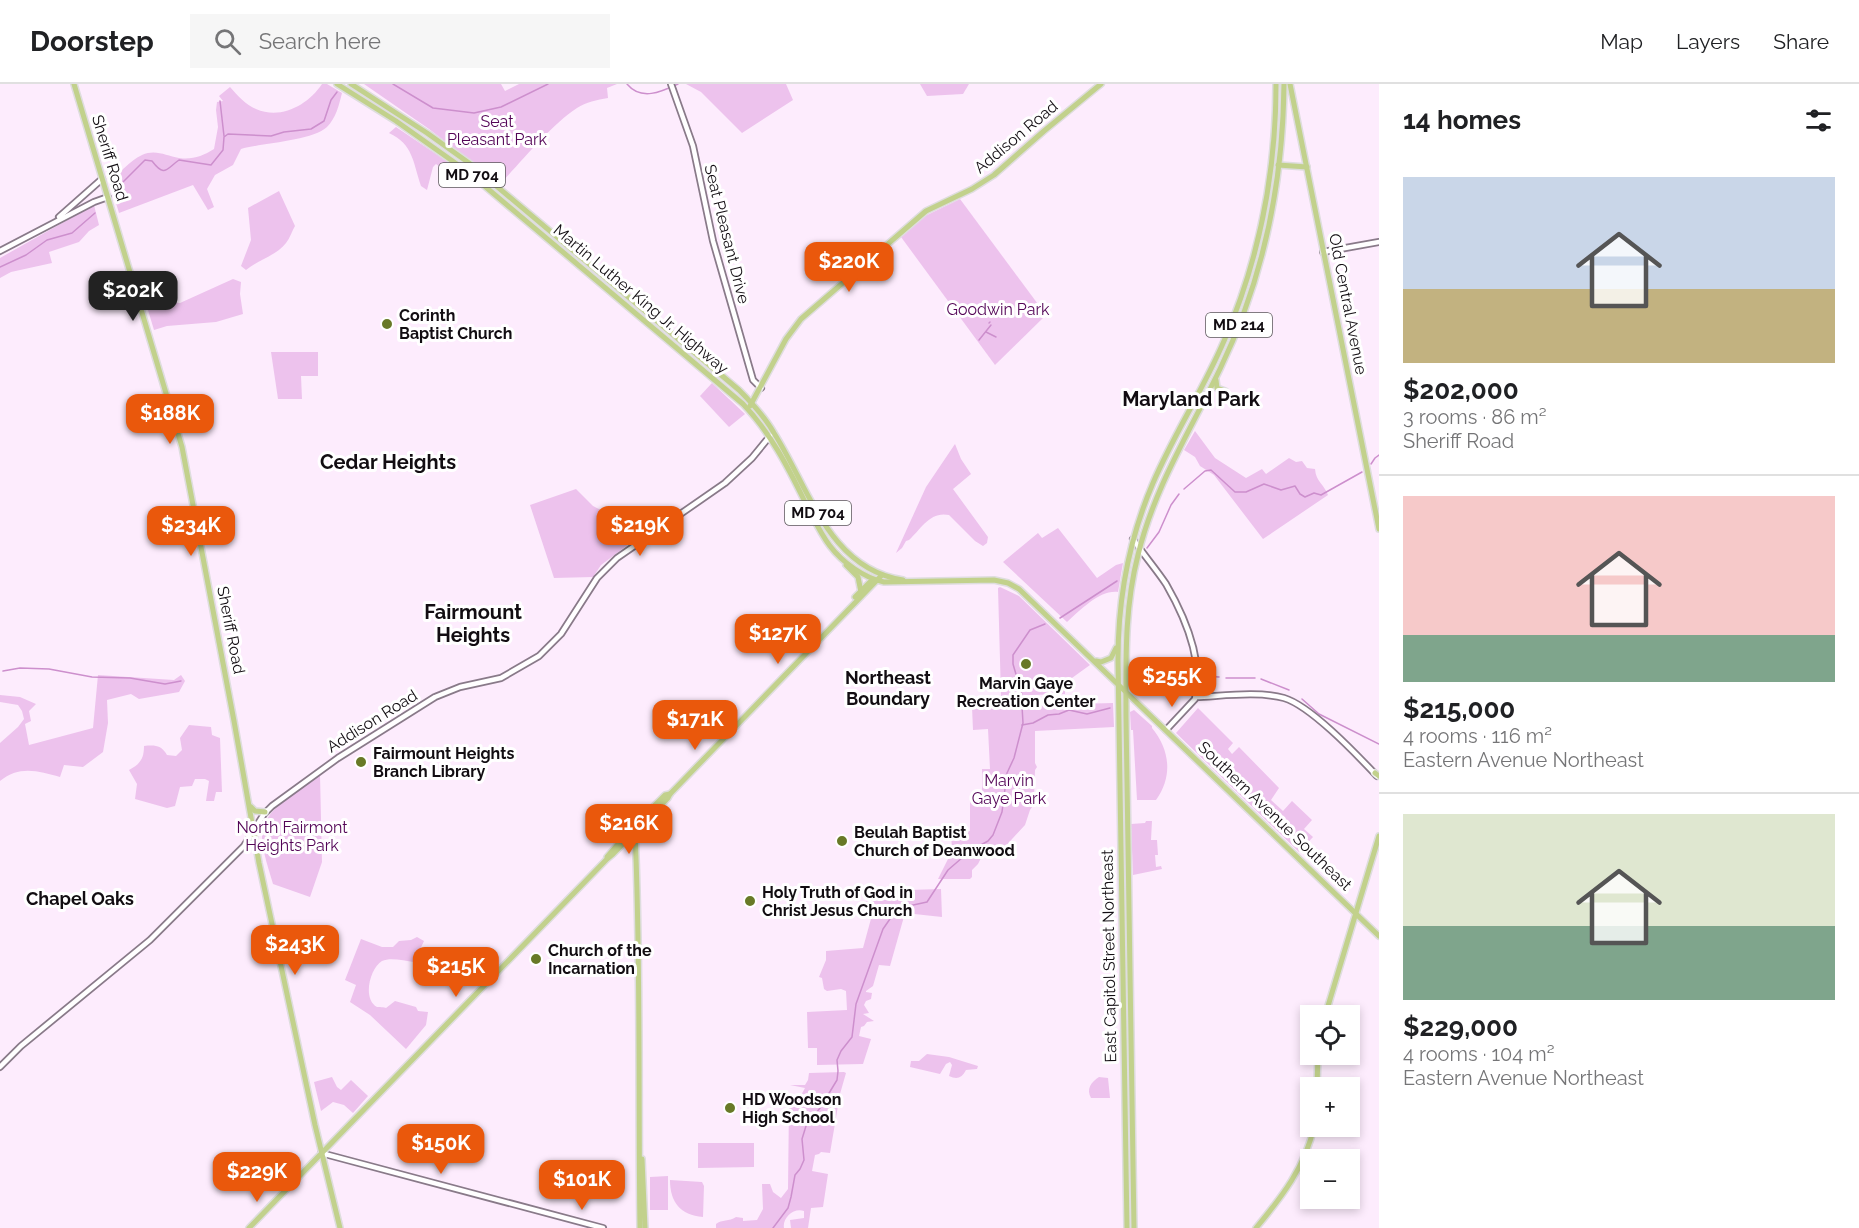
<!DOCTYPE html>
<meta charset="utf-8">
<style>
body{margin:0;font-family:Raleway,sans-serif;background:#f6f6f6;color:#202124;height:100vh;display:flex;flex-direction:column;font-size:22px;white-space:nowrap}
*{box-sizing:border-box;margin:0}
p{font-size:20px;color:#757577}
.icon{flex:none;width:33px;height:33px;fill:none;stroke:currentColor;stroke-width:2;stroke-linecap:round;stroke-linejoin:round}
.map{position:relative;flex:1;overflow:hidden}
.details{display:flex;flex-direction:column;background:#fff;width:480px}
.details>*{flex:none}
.controls{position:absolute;left:1300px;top:921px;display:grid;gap:12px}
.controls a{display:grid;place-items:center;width:60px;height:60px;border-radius:0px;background:#fff;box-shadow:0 3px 9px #0003;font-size:30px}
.price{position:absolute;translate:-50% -51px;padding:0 14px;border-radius:12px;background:#ea580c;color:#fff;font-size:20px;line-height:39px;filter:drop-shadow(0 2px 3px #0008)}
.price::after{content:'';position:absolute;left:50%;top:36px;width:18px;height:14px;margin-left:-9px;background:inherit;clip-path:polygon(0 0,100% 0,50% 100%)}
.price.active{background:#222;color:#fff}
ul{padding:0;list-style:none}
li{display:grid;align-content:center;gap:12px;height:318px;padding:0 24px}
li+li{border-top:2px solid #e0e0e0}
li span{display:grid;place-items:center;height:186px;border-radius:0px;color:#555}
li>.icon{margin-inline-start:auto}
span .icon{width:108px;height:108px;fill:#fffc;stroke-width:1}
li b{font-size:26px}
h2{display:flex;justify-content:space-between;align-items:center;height:72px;padding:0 24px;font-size:26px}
header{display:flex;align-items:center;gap:36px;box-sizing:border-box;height:84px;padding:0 30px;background:#fff;border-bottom:2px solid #e0e0e0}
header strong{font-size:28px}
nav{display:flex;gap:33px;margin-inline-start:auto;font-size:21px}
.search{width:420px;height:54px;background:#f6f6f6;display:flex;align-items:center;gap:15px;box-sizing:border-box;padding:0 21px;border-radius:0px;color:#757577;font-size:22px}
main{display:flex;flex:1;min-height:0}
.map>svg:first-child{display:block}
.green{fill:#edc2ed}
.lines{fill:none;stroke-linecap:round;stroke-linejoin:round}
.stream{stroke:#cd8fcd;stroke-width:1.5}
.minor-casing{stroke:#897a89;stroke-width:8}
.major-casing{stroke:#deddde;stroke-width:8}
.minor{stroke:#fff;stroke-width:4.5}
.major{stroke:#c2d18c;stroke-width:5}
.poi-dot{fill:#687927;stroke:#fff;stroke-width:2}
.labels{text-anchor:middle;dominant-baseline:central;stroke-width:6;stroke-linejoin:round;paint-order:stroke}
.shield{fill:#fff;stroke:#595659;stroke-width:1.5}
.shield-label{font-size:15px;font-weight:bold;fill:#120d12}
.park-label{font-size:16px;fill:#530456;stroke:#fff}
.street-label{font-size:16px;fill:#120d12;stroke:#fff}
.poi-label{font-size:16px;font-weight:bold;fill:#120d12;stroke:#fff;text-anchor:start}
.neighbourhood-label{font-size:18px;font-weight:bold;fill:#120d12;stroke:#fff}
.quarter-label{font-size:20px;font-weight:bold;fill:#120d12;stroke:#fff}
</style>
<header>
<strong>Doorstep</strong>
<div class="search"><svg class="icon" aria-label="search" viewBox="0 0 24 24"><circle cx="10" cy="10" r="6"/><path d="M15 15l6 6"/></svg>Search here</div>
<nav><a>Map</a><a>Layers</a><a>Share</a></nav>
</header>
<main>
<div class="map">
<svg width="1379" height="1144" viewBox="0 0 1379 1144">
<rect width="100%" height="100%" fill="#fdecfd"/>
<g class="green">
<path d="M322,0H327L342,9C339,21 336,34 327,43C312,57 261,59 241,65L233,81L215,91L207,105L214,123L208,126L193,101L119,129L109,96C121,89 129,77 142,71C156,65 166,72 179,74C192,76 203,72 214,65L218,43L216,26L217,18L223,17L219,12L230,3C237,11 246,21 256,25C281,36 308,21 322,0Z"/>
<path d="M364,0H501L505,7L519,0H617L607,4L608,14C597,16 586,18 577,24C551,41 522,77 500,100L429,45Z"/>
<polygon points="686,0 786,0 793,16 742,49 701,8"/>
<polygon points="920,0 969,0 963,10 927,12"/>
<path d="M396,43L448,78L443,85L436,80L433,83L427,106L421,102C413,78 413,60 389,49Z"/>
<path d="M279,107L295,142C292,147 290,154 286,159C277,171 258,176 246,186L241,182L251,156L248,124Z"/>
<polygon points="960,115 1046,231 995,281 901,153 925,132"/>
<polygon points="94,121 99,141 89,147 79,158 49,168 52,179 11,188 0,194 0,174"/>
<polygon points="233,195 241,198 240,210 243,230 216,238 167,242 154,246 145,216 156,211 166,218 180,219"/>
<polygon points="271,268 318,268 318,292 301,292 302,315 278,315"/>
<polygon points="712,299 745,330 729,343 700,312"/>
<path d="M1195,347L1215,374L1246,394L1262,385L1266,390L1289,374L1296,378L1302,377L1307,384L1315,385C1316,398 1324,400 1328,411L1263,455L1214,391L1200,382L1195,373L1184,366Z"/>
<path d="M955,360L961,375L971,390L953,405L988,453L987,459L983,462L975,457L949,431C930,427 921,445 909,456L906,457L902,464L896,469L926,403Z"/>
<polygon points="576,405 593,422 642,447 638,453 612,442 613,452 621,451 633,457 601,481 593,493 554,494 530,421"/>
<path d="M1058,444L1097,494L1116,481L1123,479L1118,508C1099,506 1081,526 1067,538L1003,478L1038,449L1042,454Z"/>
<polygon points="1000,503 1019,512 1090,581 1065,599 1065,610 1001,612 998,504"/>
<path d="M98,591L174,596L181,591L185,597L179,608L139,615L131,610L107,616L108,639L103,668L83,683L64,681L60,693C39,687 19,681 0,697V659L18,643L24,635L22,627L18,621L0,618V611L20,613L36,620L29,627L31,637L25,640L29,661L93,644Z"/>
<polygon points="1113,619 1114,643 1035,647 1035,679 1037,683 1035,686 1034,713 1037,716 1030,726 1025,741 1002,766 983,770 978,780 972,786 972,793 970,795 938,795 952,767 951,747 970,747 970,710 982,710 982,685 990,685 988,645 973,646 972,623"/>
<polygon points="1198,624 1233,659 1228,665 1232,670 1239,663 1279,704 1271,716 1283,727 1292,717 1312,736 1304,745 1313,753 1299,768 1176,649"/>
<path d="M1134,626L1152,642V644C1170,666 1173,692 1156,716H1137L1133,646H1131L1130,628Z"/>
<path d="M189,641L211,643L212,651L220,654L222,708H216L214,717H206L209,697L205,695H195L192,702L180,703L175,722L167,724L135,715L137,700L129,686C140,680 144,675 144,662C155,661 161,661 167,671L176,672L182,666L180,654Z"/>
<path d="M320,691L322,778L310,813L273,800C269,786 263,769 262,754C260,726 300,706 320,691Z"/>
<polygon points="1146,737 1152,737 1151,756 1157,756 1158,771 1155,771 1156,783 1161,782 1162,785 1133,791 1131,740 1145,739"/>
<polygon points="941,805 942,833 905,829 890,882 879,881 873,902 866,907 866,908 872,909 871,915 866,917 864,921 869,929 863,930 874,937 867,938 864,942 861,943 859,952 871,955 863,980 817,981 817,964 808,964 807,928 847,926 846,907 841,905 827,907 824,905 822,894 819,893 826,876 826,867 863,864 875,820 861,819 863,817 871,817 873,807"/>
<path d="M417,853L424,857L414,878C404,877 391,873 382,877C370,884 362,915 377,923C378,923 385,923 386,924L395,917L416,923L418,927L428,928L426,941L406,965L370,931L350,918L356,901L345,896L361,855L382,863H393L399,857L411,856Z"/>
<path d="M927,970L949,973L978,982L977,985L966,986C962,994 957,996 949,992L952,981L950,978L946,980L940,990L910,983L911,977H919Z"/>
<path d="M844,988L846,989L840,1010L830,1069L821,1068L819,1070L815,1071L812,1087L828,1090L823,1123L811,1124L808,1144H791L790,1136L804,1134V1127C794,1123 782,1134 784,1144H716V1140C722,1135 729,1138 736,1133L743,1134V1137L757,1136L763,1125L762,1100H770L773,1108L781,1114L788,1105L789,1019V1016L800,1013L805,1004L790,1001H805L808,996L809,989Z"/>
<polygon points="332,993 337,1003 341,1006 351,996 368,1012 353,1029 344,1021 333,1018 321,1027 314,998"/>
<path d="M1099,993L1108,994L1110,1014H1091C1086,1005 1091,998 1099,993Z"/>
<polygon points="698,1059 754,1059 754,1083 698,1084"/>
<polygon points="668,1092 668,1126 650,1126 650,1093"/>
<path d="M670,1096L702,1098L704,1102L703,1133C680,1131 670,1118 670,1096Z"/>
</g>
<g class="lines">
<g class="stream">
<polyline points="393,0 433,24 474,29 501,23 548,0"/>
<path d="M627,0C641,17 661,8 678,0"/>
<polyline points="220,17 224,52"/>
<path d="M115,106L145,76L152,77C165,94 166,85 179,76L211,81L223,66L224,53L228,50L271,52L284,48L311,45L324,37L331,16L337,8"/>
<polyline points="0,183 26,171 47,156 72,149 95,129"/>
<polyline points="989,239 990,238"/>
<polyline points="986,248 996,253"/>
<polyline points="979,256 991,241"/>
<polyline points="1371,380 1375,374 1379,371"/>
<polyline points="1184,405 1205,387 1211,386 1235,408 1246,408 1264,400 1281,406 1295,402 1300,410 1305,413 1314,409 1321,411 1362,388"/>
<polyline points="1147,464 1159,448 1171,421 1179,410"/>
<polyline points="1060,534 1117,497"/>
<polyline points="3,587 20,584 49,585 92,593 130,594 165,600 181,597"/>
<polyline points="1203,592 1219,593"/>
<polyline points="1226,594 1255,594"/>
<polyline points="1261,595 1289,606"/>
<polyline points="1022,611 1013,580 1013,571 1030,546 1045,540"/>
<polyline points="1302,615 1319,630 1379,660"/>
<polyline points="1022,641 1033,639 1048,631 1059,630 1069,626 1087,630 1110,624"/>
<polyline points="773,1144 788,1124 791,1113 795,1091 800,1085 804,1076 802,1055 806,1042 820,1024 837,996 838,987 837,976 841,967 852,953 856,920 883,845 892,832 904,823 927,818 948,786 970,767 988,757 993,751 1002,728 1007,689 1014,674 1023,639 1022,622"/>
</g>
<g class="minor-casing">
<g id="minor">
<polyline points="671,0 693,62 713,157 753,296 761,304"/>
<polyline points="59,133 102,95"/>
<polyline points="0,167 94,118 108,113"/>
<polyline points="1323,168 1379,158"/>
<path d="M1133,455C1143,470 1156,485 1166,500C1185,533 1204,576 1195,615L1166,646"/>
<path d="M1196,613C1222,612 1259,607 1284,614C1311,622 1357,671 1377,692"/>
<polyline points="0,983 21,962 150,856 244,762 264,730 272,722 338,674 435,613 460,603 501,594 539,572 561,550 597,494 617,474 725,399 752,374 770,352"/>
<polyline points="321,1069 603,1144"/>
</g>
</g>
<g class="major-casing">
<g id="major">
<polyline points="74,0 182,363 234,637 259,779 315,1041 340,1144"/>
<path d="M337,0L396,37L468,88L743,320C770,348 788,383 805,418C813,433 820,449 830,462C842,478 864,494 884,498L994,496L1008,499L1019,505L1379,852"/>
<path d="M351,0L427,49L469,79L739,306C752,319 765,333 774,349C809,404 829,485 903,496"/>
<polyline points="1290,0 1379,445"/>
<polyline points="1278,81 1307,83"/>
<polyline points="1216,296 1217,304 1225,307"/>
<polyline points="750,322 786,255 801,235 926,127 972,105 994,91 1044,47 1101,0"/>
<polyline points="846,481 858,493 861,508"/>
<polyline points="855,513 870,498 875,497"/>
<polyline points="1096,577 1101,578 1111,574 1116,564"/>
<polyline points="1375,689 1379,692"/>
<polyline points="251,723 255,727 265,728"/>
<path d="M632,744L635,748C641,880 638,1012 640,1144"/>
<polyline points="607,773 632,744 665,711 670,710"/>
<polyline points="1325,932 1379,752"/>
<polyline points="1317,1004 1318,970"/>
<polyline points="642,1075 645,1144"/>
<polyline points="249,1144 607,775 613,770 668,714 670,710 882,491"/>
<path d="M1127,1144L1118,576C1118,515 1129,455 1153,399C1174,350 1203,306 1224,257C1259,176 1276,88 1276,0"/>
<path d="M1134,1144L1126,633C1126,579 1124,525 1138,471C1154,404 1190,347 1220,285C1263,196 1283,99 1284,0"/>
<path d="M1256,1144C1281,1114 1306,1082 1314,1042"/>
</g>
</g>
<use href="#minor" class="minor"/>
<use href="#major" class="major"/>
</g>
<g class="poi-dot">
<circle cx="387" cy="240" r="6"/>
<circle cx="1026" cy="580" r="6"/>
<circle cx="361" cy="678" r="6"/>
<circle cx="842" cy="757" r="6"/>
<circle cx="750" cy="817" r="6"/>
<circle cx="536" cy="875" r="6"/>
<circle cx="730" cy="1024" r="6"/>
</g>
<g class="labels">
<g class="shield">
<rect x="439" y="79" width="66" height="24" rx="4.5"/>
<rect x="1206" y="229" width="66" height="24" rx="4.5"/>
<rect x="785" y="417" width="66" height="24" rx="4.5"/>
</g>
<g class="shield-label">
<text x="472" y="91">MD 704</text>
<text x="1239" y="241">MD 214</text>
<text x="818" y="429">MD 704</text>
</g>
<g class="park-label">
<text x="497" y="37">Seat<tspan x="497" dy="18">Pleasant Park</tspan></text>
<text x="998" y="225">Goodwin Park</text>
<text x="1009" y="696">Marvin<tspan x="1009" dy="18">Gaye Park</tspan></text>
<text x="292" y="743">North Fairmont<tspan x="292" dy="18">Heights Park</tspan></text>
</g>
<g class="street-label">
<text transform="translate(1016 53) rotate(-40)">Addison Road</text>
<text transform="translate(110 74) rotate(73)">Sheriff Road</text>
<text transform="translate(727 150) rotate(76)">Seat Pleasant Drive</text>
<text transform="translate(641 215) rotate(40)">Martin Luther King Jr. Highway</text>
<text transform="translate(1348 220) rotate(79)">Old Central Avenue</text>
<text transform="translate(231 546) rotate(79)">Sheriff Road</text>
<text transform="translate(372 637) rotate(-32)">Addison Road</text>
<text transform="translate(1275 732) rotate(44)">Southern Avenue Southeast</text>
<text transform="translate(1109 872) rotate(-91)">East Capitol Street Northeast</text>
</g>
<g class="poi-label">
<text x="399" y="231">Corinth<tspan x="399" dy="18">Baptist Church</tspan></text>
<text x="1026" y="599" text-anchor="middle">Marvin Gaye<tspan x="1026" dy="18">Recreation Center</tspan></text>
<text x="373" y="669">Fairmount Heights<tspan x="373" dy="18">Branch Library</tspan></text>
<text x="854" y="748">Beulah Baptist<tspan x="854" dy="18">Church of Deanwood</tspan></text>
<text x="762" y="808">Holy Truth of God in<tspan x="762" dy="18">Christ Jesus Church</tspan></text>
<text x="548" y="866">Church of the<tspan x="548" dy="18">Incarnation</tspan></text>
<text x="742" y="1015">HD Woodson<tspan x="742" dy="18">High School</tspan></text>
</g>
<g class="neighbourhood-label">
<text x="888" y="593">Northeast<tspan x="888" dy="21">Boundary</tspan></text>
<text x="80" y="814">Chapel Oaks</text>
</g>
<g class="quarter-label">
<text x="1191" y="315">Maryland Park</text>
<text x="388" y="378">Cedar Heights</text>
<text x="473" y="528">Fairmount<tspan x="473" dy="23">Heights</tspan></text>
</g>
</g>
</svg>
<div class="controls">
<a><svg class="icon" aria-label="locate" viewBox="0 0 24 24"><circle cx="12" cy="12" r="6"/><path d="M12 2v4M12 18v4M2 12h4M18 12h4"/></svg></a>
<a>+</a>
<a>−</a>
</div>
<b class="price" style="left:849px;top:209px">$220K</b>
<b class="price active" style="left:133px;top:238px">$202K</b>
<b class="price" style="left:170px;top:361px">$188K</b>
<b class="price" style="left:191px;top:473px">$234K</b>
<b class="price" style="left:640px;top:473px">$219K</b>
<b class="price" style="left:778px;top:581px">$127K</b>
<b class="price" style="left:1172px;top:624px">$255K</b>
<b class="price" style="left:695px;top:667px">$171K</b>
<b class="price" style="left:629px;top:771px">$216K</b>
<b class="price" style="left:295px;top:892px">$243K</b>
<b class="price" style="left:456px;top:914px">$215K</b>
<b class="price" style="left:441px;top:1091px">$150K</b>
<b class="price" style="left:257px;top:1119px">$229K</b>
<b class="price" style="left:582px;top:1127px">$101K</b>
</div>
<section class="details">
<h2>14 homes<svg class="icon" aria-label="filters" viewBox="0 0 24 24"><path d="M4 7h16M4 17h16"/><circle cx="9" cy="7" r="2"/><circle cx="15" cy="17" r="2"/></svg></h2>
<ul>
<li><span style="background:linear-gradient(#c9d6e8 60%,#c2b280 0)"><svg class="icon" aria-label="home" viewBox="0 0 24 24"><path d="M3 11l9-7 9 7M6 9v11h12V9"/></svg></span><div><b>$202,000</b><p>3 rooms · 86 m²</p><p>Sheriff Road</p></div></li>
<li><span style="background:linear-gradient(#f6c9c9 75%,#7fa58c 0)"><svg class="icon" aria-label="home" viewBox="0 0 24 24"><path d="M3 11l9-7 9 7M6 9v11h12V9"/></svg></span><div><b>$215,000</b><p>4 rooms · 116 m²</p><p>Eastern Avenue Northeast</p></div></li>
<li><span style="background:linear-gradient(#dfe7d0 60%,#7fa58c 0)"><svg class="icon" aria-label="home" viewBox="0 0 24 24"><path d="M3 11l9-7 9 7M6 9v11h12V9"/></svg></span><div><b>$229,000</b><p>4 rooms · 104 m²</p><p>Eastern Avenue Northeast</p></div></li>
</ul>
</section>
</main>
